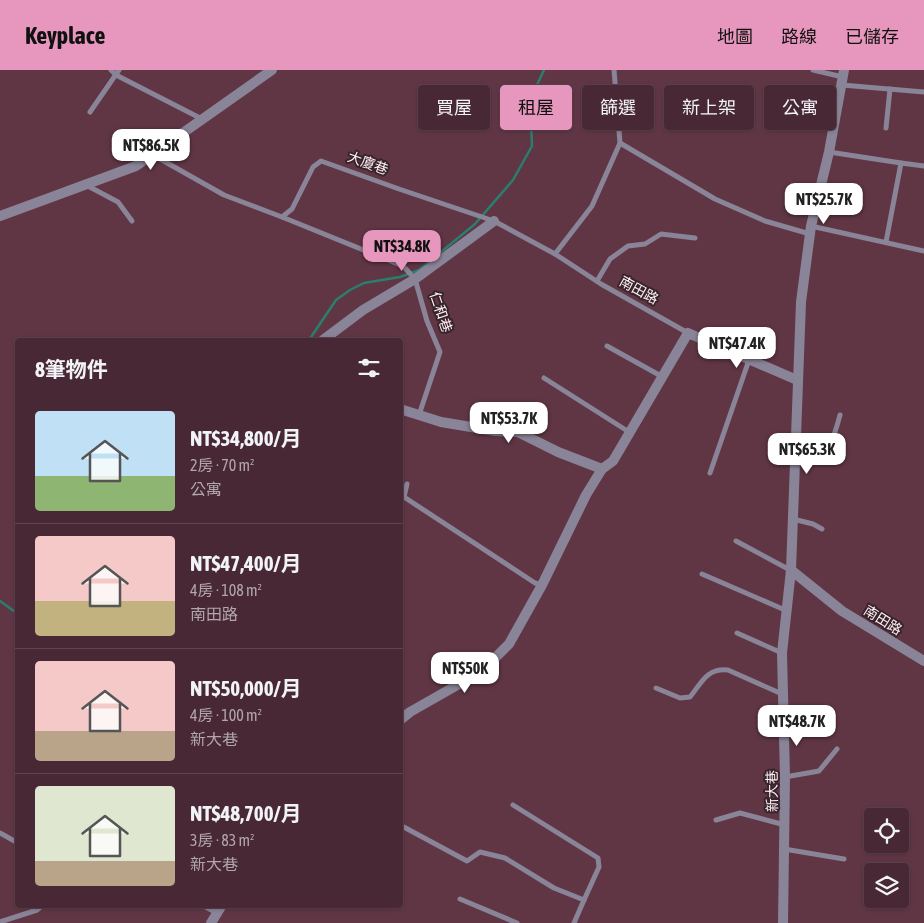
<!DOCTYPE html>
<html lang="zh-TW">
<meta charset="utf-8">
<style>
body{margin:0;font-family:"Asap Condensed","Noto Sans TC",sans-serif;background:#4f303c;color:#f1f3f6;height:100vh;display:flex;flex-direction:column;font-size:19px;white-space:nowrap}
*{box-sizing:border-box;margin:0}
p{font-size:16px;color:#b1a6ac}
.icon{flex:none;width:28px;height:28px;fill:none;stroke:currentColor;stroke-width:2;stroke-linecap:round;stroke-linejoin:round}
.map{position:relative;flex:1;overflow:hidden}
.panel{position:absolute;left:15px;top:268px;width:388px;height:570px;display:flex;flex-direction:column;background:#482834;border-radius:5px;box-shadow:0 1px 4px #0004,0 0 0 1px #60444f}
.panel>*{flex:none}
.banner{position:absolute;left:418px;top:15px;width:431px;height:45px;display:flex;gap:10px}
.fabs{position:absolute;left:864px;top:738px;display:grid;gap:10px}
.fabs a{display:grid;place-items:center;width:45px;height:45px;border-radius:5px;background:#482834;box-shadow:0 1px 4px #0004,0 0 0 1px #60444f;font-size:25px}
.price{position:absolute;translate:-50% -42px;padding:0 11px;border-radius:10px;background:#fff;color:#222;font-size:16px;line-height:32px;filter:drop-shadow(0 1px 2px #0008)}
.price::after{content:'';position:absolute;left:50%;top:30px;width:15px;height:11px;margin-left:-8px;background:inherit;clip-path:polygon(0 0,100% 0,50% 100%)}
.price.active{background:#e797bd;color:#111}
ul{padding:0;list-style:none}
li{display:flex;align-items:center;gap:15px;height:125px;padding:0 20px}
li+li{border-top:1px solid #60444f}
li span{display:grid;place-items:center;flex:none;width:140px;height:100px;border-radius:5px;color:#555}
li>.icon{margin-inline-start:auto}
span .icon{width:60px;height:60px;fill:#fffc;stroke-width:1}
li b{font-size:21px}
h2{display:flex;justify-content:space-between;align-items:center;height:60px;padding:0 20px;font-size:21px}
.pill{padding:0 18px;border-radius:5px;background:#482834;box-shadow:0 1px 4px #0004,0 0 0 1px #60444f;font-size:18px;line-height:45px}
.pill.active{background:#e797bd;color:#111}
header{display:flex;align-items:center;gap:30px;box-sizing:border-box;height:70px;padding:0 25px;background:#e797bd;color:#111}
header strong{font-size:24px}
nav{display:flex;gap:28px;margin-inline-start:auto;font-size:18px}
.map>svg:first-child{display:block}
.lines{fill:none;stroke-linecap:round;stroke-linejoin:round}
.stream{stroke:#2a7e6d;stroke-width:2.5}
.service{stroke:#898497;stroke-width:5}
.minor{stroke:#898497;stroke-width:10}
.tertiary{stroke:#898497;stroke-width:10}
.labels{text-anchor:middle;dominant-baseline:central;stroke-width:4;stroke-linejoin:round;paint-order:stroke}
.street-label{font-size:14px;fill:#feeef3;stroke:#38252b}
</style>
<header>
<strong>Keyplace</strong>
<nav><a>地圖</a><a>路線</a><a>已儲存</a></nav>
</header>
<div class="map">
<svg width="924" height="853" viewBox="0 0 924 853">
<rect width="100%" height="100%" fill="#603645"/>
<g class="lines">
<g class="stream">
<polyline points="309,270 336,230 350,220 364,213 400,207 419,200 475,154 513,110 532,76 530,30 544,0"/>
<polyline points="0,531 18,544"/>
</g>
<g class="service">
<polyline points="111,0 116,5 202,49"/>
<polyline points="614,0 620,73 715,129 765,151 810,164"/>
<polyline points="813,0 843,7"/>
<polyline points="842,15 924,22"/>
<polyline points="90,42 119,0"/>
<polyline points="886,58 890,19"/>
<polyline points="829,82 901,93"/>
<polyline points="153,85 224,125 282,147 292,139 313,97 321,91 399,119 494,151 555,184 601,214 688,263"/>
<polyline points="86,115 118,132 132,151"/>
<polyline points="282,147 403,196 415,209 427,251 440,282 419,345"/>
<polyline points="811,156 924,181"/>
<polyline points="886,172 901,93 924,96"/>
<polyline points="555,184 592,136 620,73"/>
<polyline points="597,211 610,189 628,176 645,174 661,164 695,168"/>
<polyline points="607,276 661,306"/>
<polyline points="544,308 629,362"/>
<path d="M795,387C801,388 807,388 812,388C830,385 836,360 840,345"/>
<polyline points="710,403 749,290"/>
<polyline points="407,414 404,427 535,513 542,515"/>
<polyline points="793,449 813,454 822,459"/>
<polyline points="736,471 790,500"/>
<polyline points="702,504 785,540"/>
<polyline points="737,563 782,583"/>
<path d="M656,618L680,628L690,627C702,612 707,598 728,600L782,624"/>
<polyline points="785,707 819,701 837,679"/>
<polyline points="513,735 598,788 599,797 584,830"/>
<polyline points="716,750 740,743 785,755"/>
<polyline points="400,755 467,791 480,782 505,788 554,818 584,830 574,853"/>
<polyline points="0,763 18,773"/>
<polyline points="784,779 844,789"/>
<polyline points="460,829 517,853"/>
<polyline points="202,835 217,843"/>
<polyline points="0,852 37,840 43,835"/>
</g>
<g class="minor">
<polyline points="323,270 363,240 415,209 494,151"/>
<polyline points="400,339 441,352 495,361 518,362 558,382 602,399"/>
<polyline points="791,500 842,541 924,591"/>
</g>
<g class="tertiary">
<polyline points="0,146 136,96 272,0"/>
<polyline points="400,650 410,642 482,601 509,574 542,515 586,425 602,399 613,391 688,263 797,310"/>
<polyline points="211,853 222,835"/>
<polyline points="783,853 785,707 782,583 791,500 801,232 811,156 829,82 844,0"/>
</g>
</g>
<g class="labels">
<g class="street-label">
<text transform="translate(368 93) rotate(20)">大廈巷</text>
<text transform="translate(639 220) rotate(29)">南田路</text>
<text transform="translate(441 242) rotate(71)">仁和巷</text>
<text transform="translate(883 550) rotate(32)">南田路</text>
<text transform="translate(772 721) rotate(-91)">新大巷</text>
</g>
</g>
</svg>
<div class="fabs">
<a><svg class="icon" aria-label="locate" viewBox="0 0 24 24"><circle cx="12" cy="12" r="6"/><path d="M12 2v4M12 18v4M2 12h4M18 12h4"/></svg></a>
<a><svg class="icon" aria-label="layers" viewBox="0 0 24 24"><path d="M12 4l9 5-9 5-9-5zM3 14l9 5 9-5"/></svg></a>
</div>
<b class="price" style="left:151px;top:101px">NT$86.5K</b>
<b class="price" style="left:824px;top:155px">NT$25.7K</b>
<b class="price active" style="left:402px;top:202px">NT$34.8K</b>
<b class="price" style="left:737px;top:299px">NT$47.4K</b>
<b class="price" style="left:509px;top:374px">NT$53.7K</b>
<b class="price" style="left:807px;top:405px">NT$65.3K</b>
<b class="price" style="left:465px;top:624px">NT$50K</b>
<b class="price" style="left:797px;top:677px">NT$48.7K</b>
<div class="banner">
<a class="pill">買屋</a>
<a class="pill active">租屋</a>
<a class="pill">篩選</a>
<a class="pill">新上架</a>
<a class="pill">公寓</a>
</div>
<section class="panel">
<h2>8筆物件<svg class="icon" aria-label="filters" viewBox="0 0 24 24"><path d="M4 7h16M4 17h16"/><circle cx="9" cy="7" r="2"/><circle cx="15" cy="17" r="2"/></svg></h2>
<ul>
<li><span style="background:linear-gradient(#bfe0f5 65%,#8fb573 0)"><svg class="icon" aria-label="home" viewBox="0 0 24 24"><path d="M3 11l9-7 9 7M6 9v11h12V9"/></svg></span><div><b>NT$34,800/月</b><p>2房 · 70 m²</p><p>公寓</p></div></li>
<li><span style="background:linear-gradient(#f6c9c9 65%,#c2b280 0)"><svg class="icon" aria-label="home" viewBox="0 0 24 24"><path d="M3 11l9-7 9 7M6 9v11h12V9"/></svg></span><div><b>NT$47,400/月</b><p>4房 · 108 m²</p><p>南田路</p></div></li>
<li><span style="background:linear-gradient(#f6c9c9 70%,#b9a48a 0)"><svg class="icon" aria-label="home" viewBox="0 0 24 24"><path d="M3 11l9-7 9 7M6 9v11h12V9"/></svg></span><div><b>NT$50,000/月</b><p>4房 · 100 m²</p><p>新大巷</p></div></li>
<li><span style="background:linear-gradient(#dfe7d0 75%,#b9a48a 0)"><svg class="icon" aria-label="home" viewBox="0 0 24 24"><path d="M3 11l9-7 9 7M6 9v11h12V9"/></svg></span><div><b>NT$48,700/月</b><p>3房 · 83 m²</p><p>新大巷</p></div></li>
</ul>
</section>
</div>
